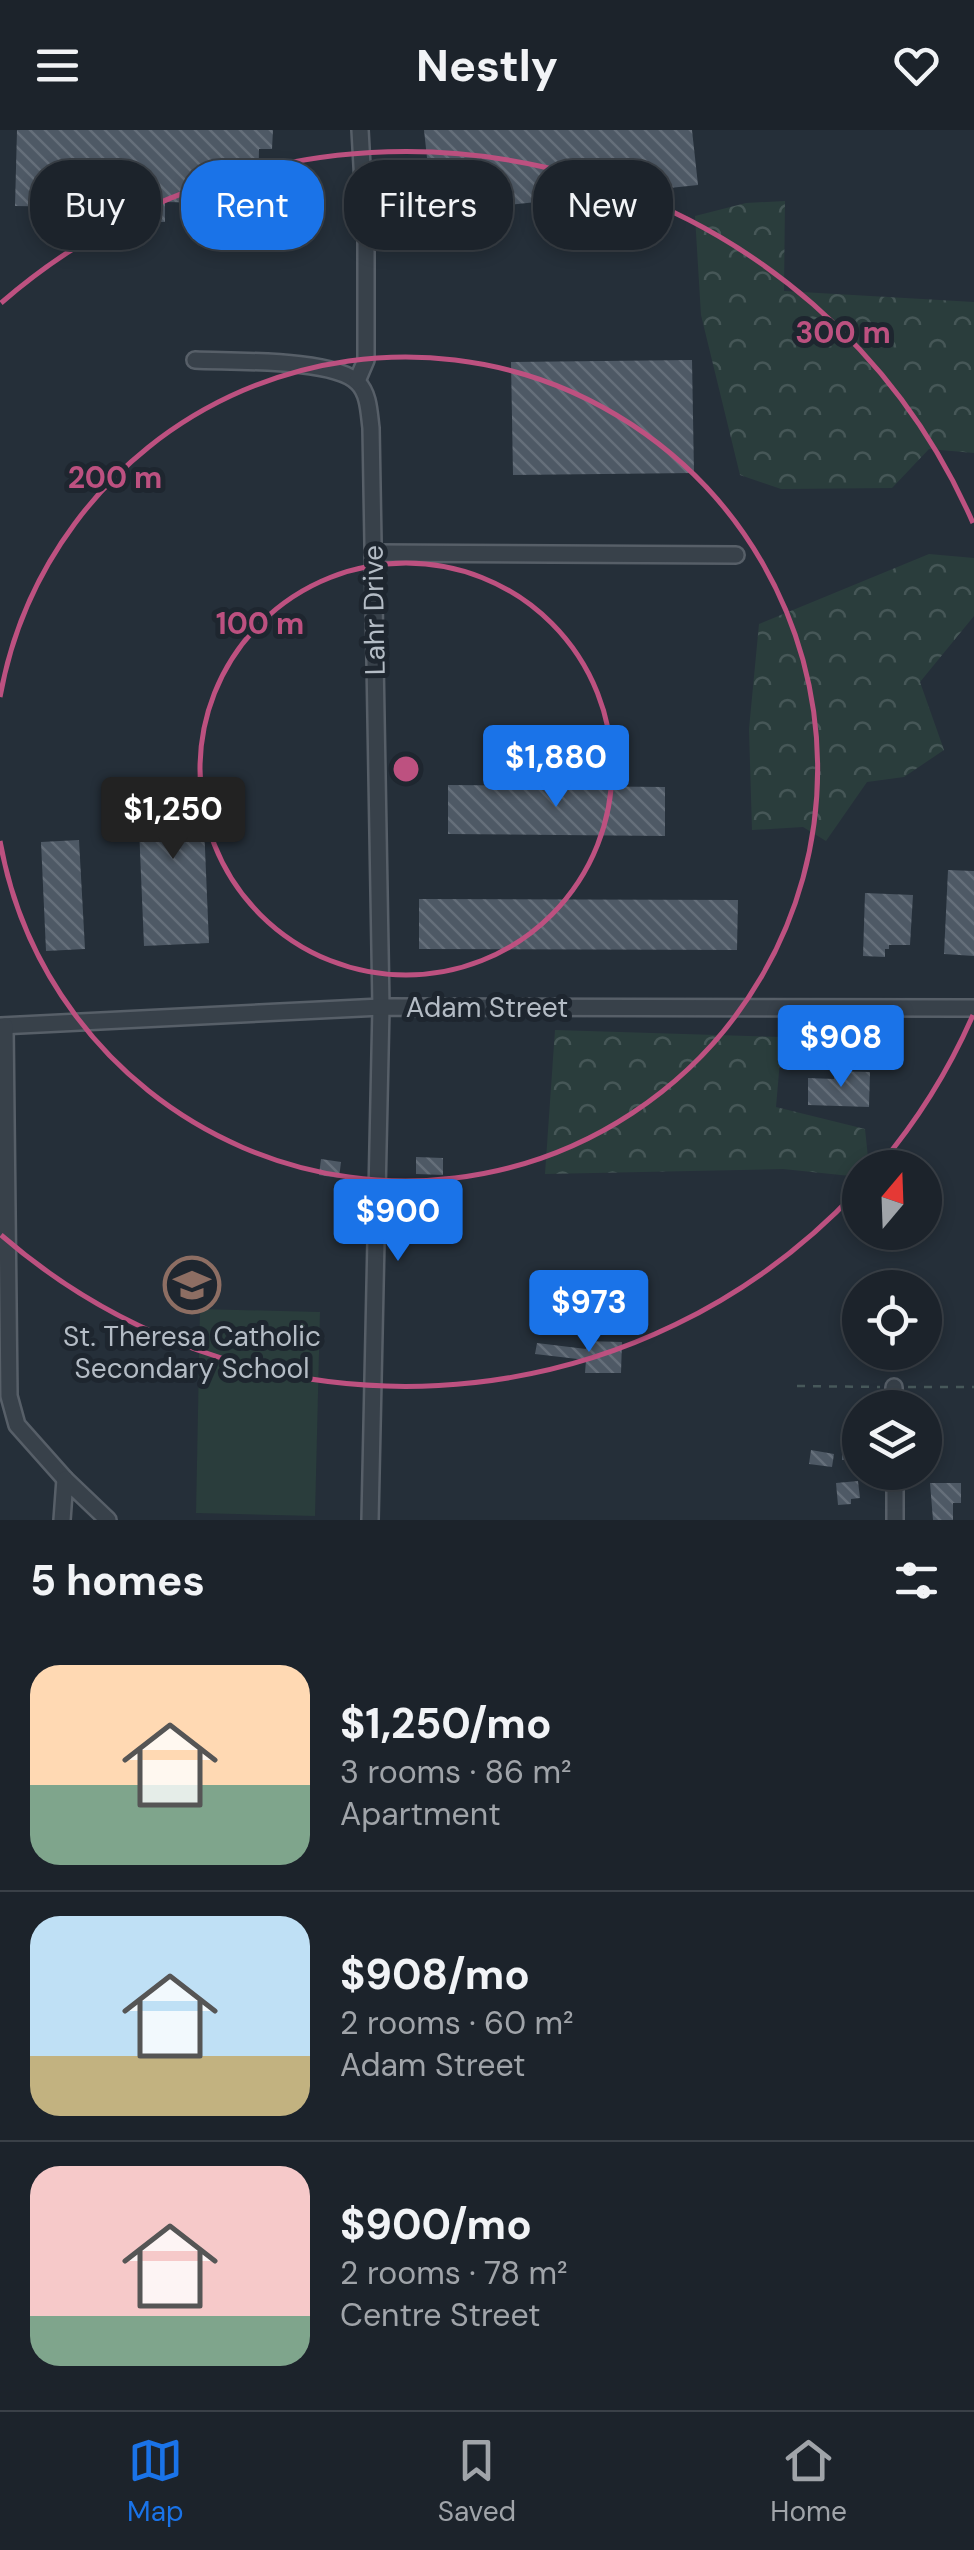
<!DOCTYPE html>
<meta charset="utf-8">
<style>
body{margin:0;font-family:"DM Sans",sans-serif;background:#252b33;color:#f1f3f6;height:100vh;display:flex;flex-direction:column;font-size:38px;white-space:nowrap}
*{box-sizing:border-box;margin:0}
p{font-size:32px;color:#a0a4a9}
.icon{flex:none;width:55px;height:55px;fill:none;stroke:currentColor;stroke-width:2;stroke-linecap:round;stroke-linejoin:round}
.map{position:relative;height:1390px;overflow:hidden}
.details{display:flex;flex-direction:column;background:#1c232b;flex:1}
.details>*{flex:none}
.guide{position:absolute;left:30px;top:30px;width:915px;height:90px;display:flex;gap:20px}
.needle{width:65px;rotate:19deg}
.fabs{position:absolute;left:842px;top:1020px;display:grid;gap:20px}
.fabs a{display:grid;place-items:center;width:100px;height:100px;border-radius:50%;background:#1c232b;box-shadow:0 5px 15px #0003,0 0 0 2px #3a4047;font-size:50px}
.price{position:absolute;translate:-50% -85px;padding:0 22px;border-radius:10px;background:#1a73e8;color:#fff;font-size:32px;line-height:65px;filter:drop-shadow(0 2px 5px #0008)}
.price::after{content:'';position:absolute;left:50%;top:60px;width:30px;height:22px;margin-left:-15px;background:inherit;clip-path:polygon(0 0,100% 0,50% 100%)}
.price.active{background:#222;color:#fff}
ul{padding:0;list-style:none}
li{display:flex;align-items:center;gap:30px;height:250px;padding:0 30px}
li+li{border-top:2px solid #3a4047}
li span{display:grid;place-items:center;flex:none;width:280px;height:200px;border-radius:30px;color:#555}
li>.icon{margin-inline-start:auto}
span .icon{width:120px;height:120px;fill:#fffc;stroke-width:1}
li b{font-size:42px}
h2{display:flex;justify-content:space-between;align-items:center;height:120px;padding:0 30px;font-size:42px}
.pill{padding:0 35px;border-radius:40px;background:#1c232b;box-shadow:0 5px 15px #0003,0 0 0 2px #3a4047;font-size:35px;line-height:90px}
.pill.active{background:#1a73e8;color:#fff}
header{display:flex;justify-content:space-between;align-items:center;height:130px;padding:0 30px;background:#1c232b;font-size:45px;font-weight:700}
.menu{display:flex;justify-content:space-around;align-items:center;height:140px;border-top:2px solid #3a4047;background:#1c232b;font-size:28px;color:#a0a4a9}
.menu a{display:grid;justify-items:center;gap:5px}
.menu .active{color:#1a73e8}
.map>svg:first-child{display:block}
.forest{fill:url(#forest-crowns)}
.pitch{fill:#2a3d3c}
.building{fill:url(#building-back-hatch)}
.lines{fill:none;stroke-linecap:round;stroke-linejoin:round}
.minor-casing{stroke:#575f68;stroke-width:20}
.path{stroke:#47585a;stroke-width:2.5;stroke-dasharray:8 8;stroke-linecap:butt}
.minor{stroke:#38414a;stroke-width:15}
.ring{fill:none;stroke:#bd5180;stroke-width:5}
.labels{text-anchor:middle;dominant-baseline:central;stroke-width:10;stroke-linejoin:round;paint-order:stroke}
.street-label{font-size:28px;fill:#b4bcc5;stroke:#1e262f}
.poi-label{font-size:28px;fill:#b4bcc5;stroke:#1e262f}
.centre{fill:#bd5180;stroke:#1e262f;stroke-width:5}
.ring-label{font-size:30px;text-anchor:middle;font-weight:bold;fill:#bd5180;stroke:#1e262f;stroke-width:10;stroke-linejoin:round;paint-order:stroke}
</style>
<header><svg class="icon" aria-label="menu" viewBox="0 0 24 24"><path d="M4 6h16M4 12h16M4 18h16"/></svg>Nestly<svg class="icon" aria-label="heart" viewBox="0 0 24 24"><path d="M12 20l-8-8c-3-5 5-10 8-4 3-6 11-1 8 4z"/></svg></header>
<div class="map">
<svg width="974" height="1390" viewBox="0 0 974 1390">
<defs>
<pattern id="forest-crowns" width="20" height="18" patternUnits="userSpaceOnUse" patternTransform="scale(2.5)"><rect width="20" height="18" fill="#2a3d3c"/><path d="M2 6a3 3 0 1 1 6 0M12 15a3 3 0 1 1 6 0" fill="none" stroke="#465757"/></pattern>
<pattern id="building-back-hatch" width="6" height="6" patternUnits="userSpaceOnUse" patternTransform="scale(2.5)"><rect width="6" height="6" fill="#4e5965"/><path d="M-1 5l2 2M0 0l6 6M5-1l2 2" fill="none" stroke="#656f7a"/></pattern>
</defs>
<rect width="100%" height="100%" fill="#252f39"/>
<g class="forest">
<polygon points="785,71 784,161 974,172 974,323 929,319 892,358 781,359 740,345 701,185 695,86 746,73"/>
<polygon points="929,424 974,428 974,486 920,552 944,620 904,647 867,652 826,711 803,697 752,700 749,599 759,494"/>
<polygon points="555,900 782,907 776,977 865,999 869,1037 860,1038 860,1047 783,1039 545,1044"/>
</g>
<polygon class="pitch" points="200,1179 320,1182 315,1386 196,1383"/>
<g class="building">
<polygon points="17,0 273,0 272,19 259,19 258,74 165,72 165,92 133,91 134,78 15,76"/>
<polygon points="424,0 692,0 698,55 433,83"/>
<polygon points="692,230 694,343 513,345 511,232"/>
<polygon points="202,648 209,813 144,816 137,650"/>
<polygon points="448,655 665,657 665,706 448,704"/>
<polygon points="79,710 85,819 46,821 41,712"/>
<polygon points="948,740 974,741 974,826 944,824"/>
<polygon points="865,763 913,765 910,815 889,815 889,819 885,819 885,827 863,826"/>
<polygon points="419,769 738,770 737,820 419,819"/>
<polygon points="834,941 870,942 869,977 808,975 808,948 834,949"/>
<polygon points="416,1027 443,1028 443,1045 416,1044"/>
<polygon points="321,1029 341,1032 339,1048 319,1045"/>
<polygon points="586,1211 622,1212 621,1243 585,1243 586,1230 535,1224 537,1213 586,1219"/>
<polygon points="843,1298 860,1298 860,1324 853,1324 853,1330 842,1330"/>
<polygon points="811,1320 834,1324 832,1337 809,1334"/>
<polygon points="858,1351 860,1368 851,1369 851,1374 838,1375 836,1353"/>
<polygon points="930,1353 961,1353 961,1373 953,1373 953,1390 933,1390"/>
</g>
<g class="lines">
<g class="minor-casing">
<g id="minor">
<path d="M195,230C230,232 335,228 358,253C369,264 369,283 371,298L381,877L370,1390"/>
<polyline points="357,251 366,230 366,107 360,0"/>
<polyline points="373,423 736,425"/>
<polyline points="0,896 381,877 974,878"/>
<polyline points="5,896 9,1266 17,1295 65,1349"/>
<polyline points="894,1257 894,1278"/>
<polyline points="895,1342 895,1390"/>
<polyline points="62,1390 65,1349 108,1390"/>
</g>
</g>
<g class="path">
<polyline points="797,1256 880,1257"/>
<polyline points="908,1257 974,1257"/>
</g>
<use href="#minor" class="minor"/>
</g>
<g class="ring">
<circle cx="406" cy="639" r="206"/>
<path d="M0 567A412 412 0 1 1 0 711"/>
<path d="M973 885A618 618 0 0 1 879 1036M858 1060A618 618 0 0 1 1 1105M1 173A618 618 0 0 1 973 393"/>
</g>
<defs>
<g id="school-ring" transform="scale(2.875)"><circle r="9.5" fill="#1e262f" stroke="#8d6e63" stroke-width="1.5"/><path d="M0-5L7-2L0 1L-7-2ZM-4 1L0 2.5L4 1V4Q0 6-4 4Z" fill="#8d6e63"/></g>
</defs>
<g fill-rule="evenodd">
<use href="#school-ring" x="192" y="1155"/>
</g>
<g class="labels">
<g class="street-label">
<text transform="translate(374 480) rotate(-91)">Lahr Drive</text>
<text x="487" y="877">Adam Street</text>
</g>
<g class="poi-label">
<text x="192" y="1206">St. Theresa Catholic<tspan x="192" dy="32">Secondary School</tspan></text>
</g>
</g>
<circle cx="406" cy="639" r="15" class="centre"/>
<g class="ring-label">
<text x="843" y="213">300 m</text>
<text x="115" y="358">200 m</text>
<text x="260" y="504">100 m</text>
</g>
</svg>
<div class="fabs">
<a><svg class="needle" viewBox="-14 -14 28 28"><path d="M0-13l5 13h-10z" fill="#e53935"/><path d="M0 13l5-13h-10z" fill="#a0a4a9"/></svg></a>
<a><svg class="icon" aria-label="locate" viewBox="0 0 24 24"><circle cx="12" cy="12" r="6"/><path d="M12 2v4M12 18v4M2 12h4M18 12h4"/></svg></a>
<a><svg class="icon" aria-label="layers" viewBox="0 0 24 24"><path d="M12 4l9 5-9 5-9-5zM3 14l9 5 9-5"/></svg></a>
</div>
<b class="price" style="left:556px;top:680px">$1,880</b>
<b class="price active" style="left:173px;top:732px">$1,250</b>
<b class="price" style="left:841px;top:960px">$908</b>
<b class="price" style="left:398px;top:1134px">$900</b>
<b class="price" style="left:589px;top:1225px">$973</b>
<div class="guide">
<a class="pill">Buy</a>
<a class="pill active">Rent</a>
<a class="pill">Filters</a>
<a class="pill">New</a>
</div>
</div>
<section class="details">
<h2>5 homes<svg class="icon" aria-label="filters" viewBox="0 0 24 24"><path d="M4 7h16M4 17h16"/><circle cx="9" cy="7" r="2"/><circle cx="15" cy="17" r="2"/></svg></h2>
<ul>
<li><span style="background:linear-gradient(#ffd9b3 60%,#7fa58c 0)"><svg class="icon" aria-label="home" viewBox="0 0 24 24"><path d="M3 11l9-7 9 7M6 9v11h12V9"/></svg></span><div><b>$1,250/mo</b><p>3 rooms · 86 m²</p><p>Apartment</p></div></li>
<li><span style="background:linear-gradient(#bfe0f5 70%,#c2b280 0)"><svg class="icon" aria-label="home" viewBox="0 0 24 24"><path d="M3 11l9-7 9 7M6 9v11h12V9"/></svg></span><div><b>$908/mo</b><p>2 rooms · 60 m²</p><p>Adam Street</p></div></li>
<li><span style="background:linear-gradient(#f6c9c9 75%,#7fa58c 0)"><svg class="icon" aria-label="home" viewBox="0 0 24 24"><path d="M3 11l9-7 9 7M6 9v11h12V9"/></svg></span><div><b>$900/mo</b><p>2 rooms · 78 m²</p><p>Centre Street</p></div></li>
</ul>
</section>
<nav class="menu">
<a class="active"><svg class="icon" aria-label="map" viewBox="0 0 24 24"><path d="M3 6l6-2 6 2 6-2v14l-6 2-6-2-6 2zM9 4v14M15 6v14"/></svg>Map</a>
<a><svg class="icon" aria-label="saved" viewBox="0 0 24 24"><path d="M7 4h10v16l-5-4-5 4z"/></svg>Saved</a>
<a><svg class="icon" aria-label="home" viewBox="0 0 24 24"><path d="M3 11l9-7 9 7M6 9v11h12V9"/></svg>Home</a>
</nav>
